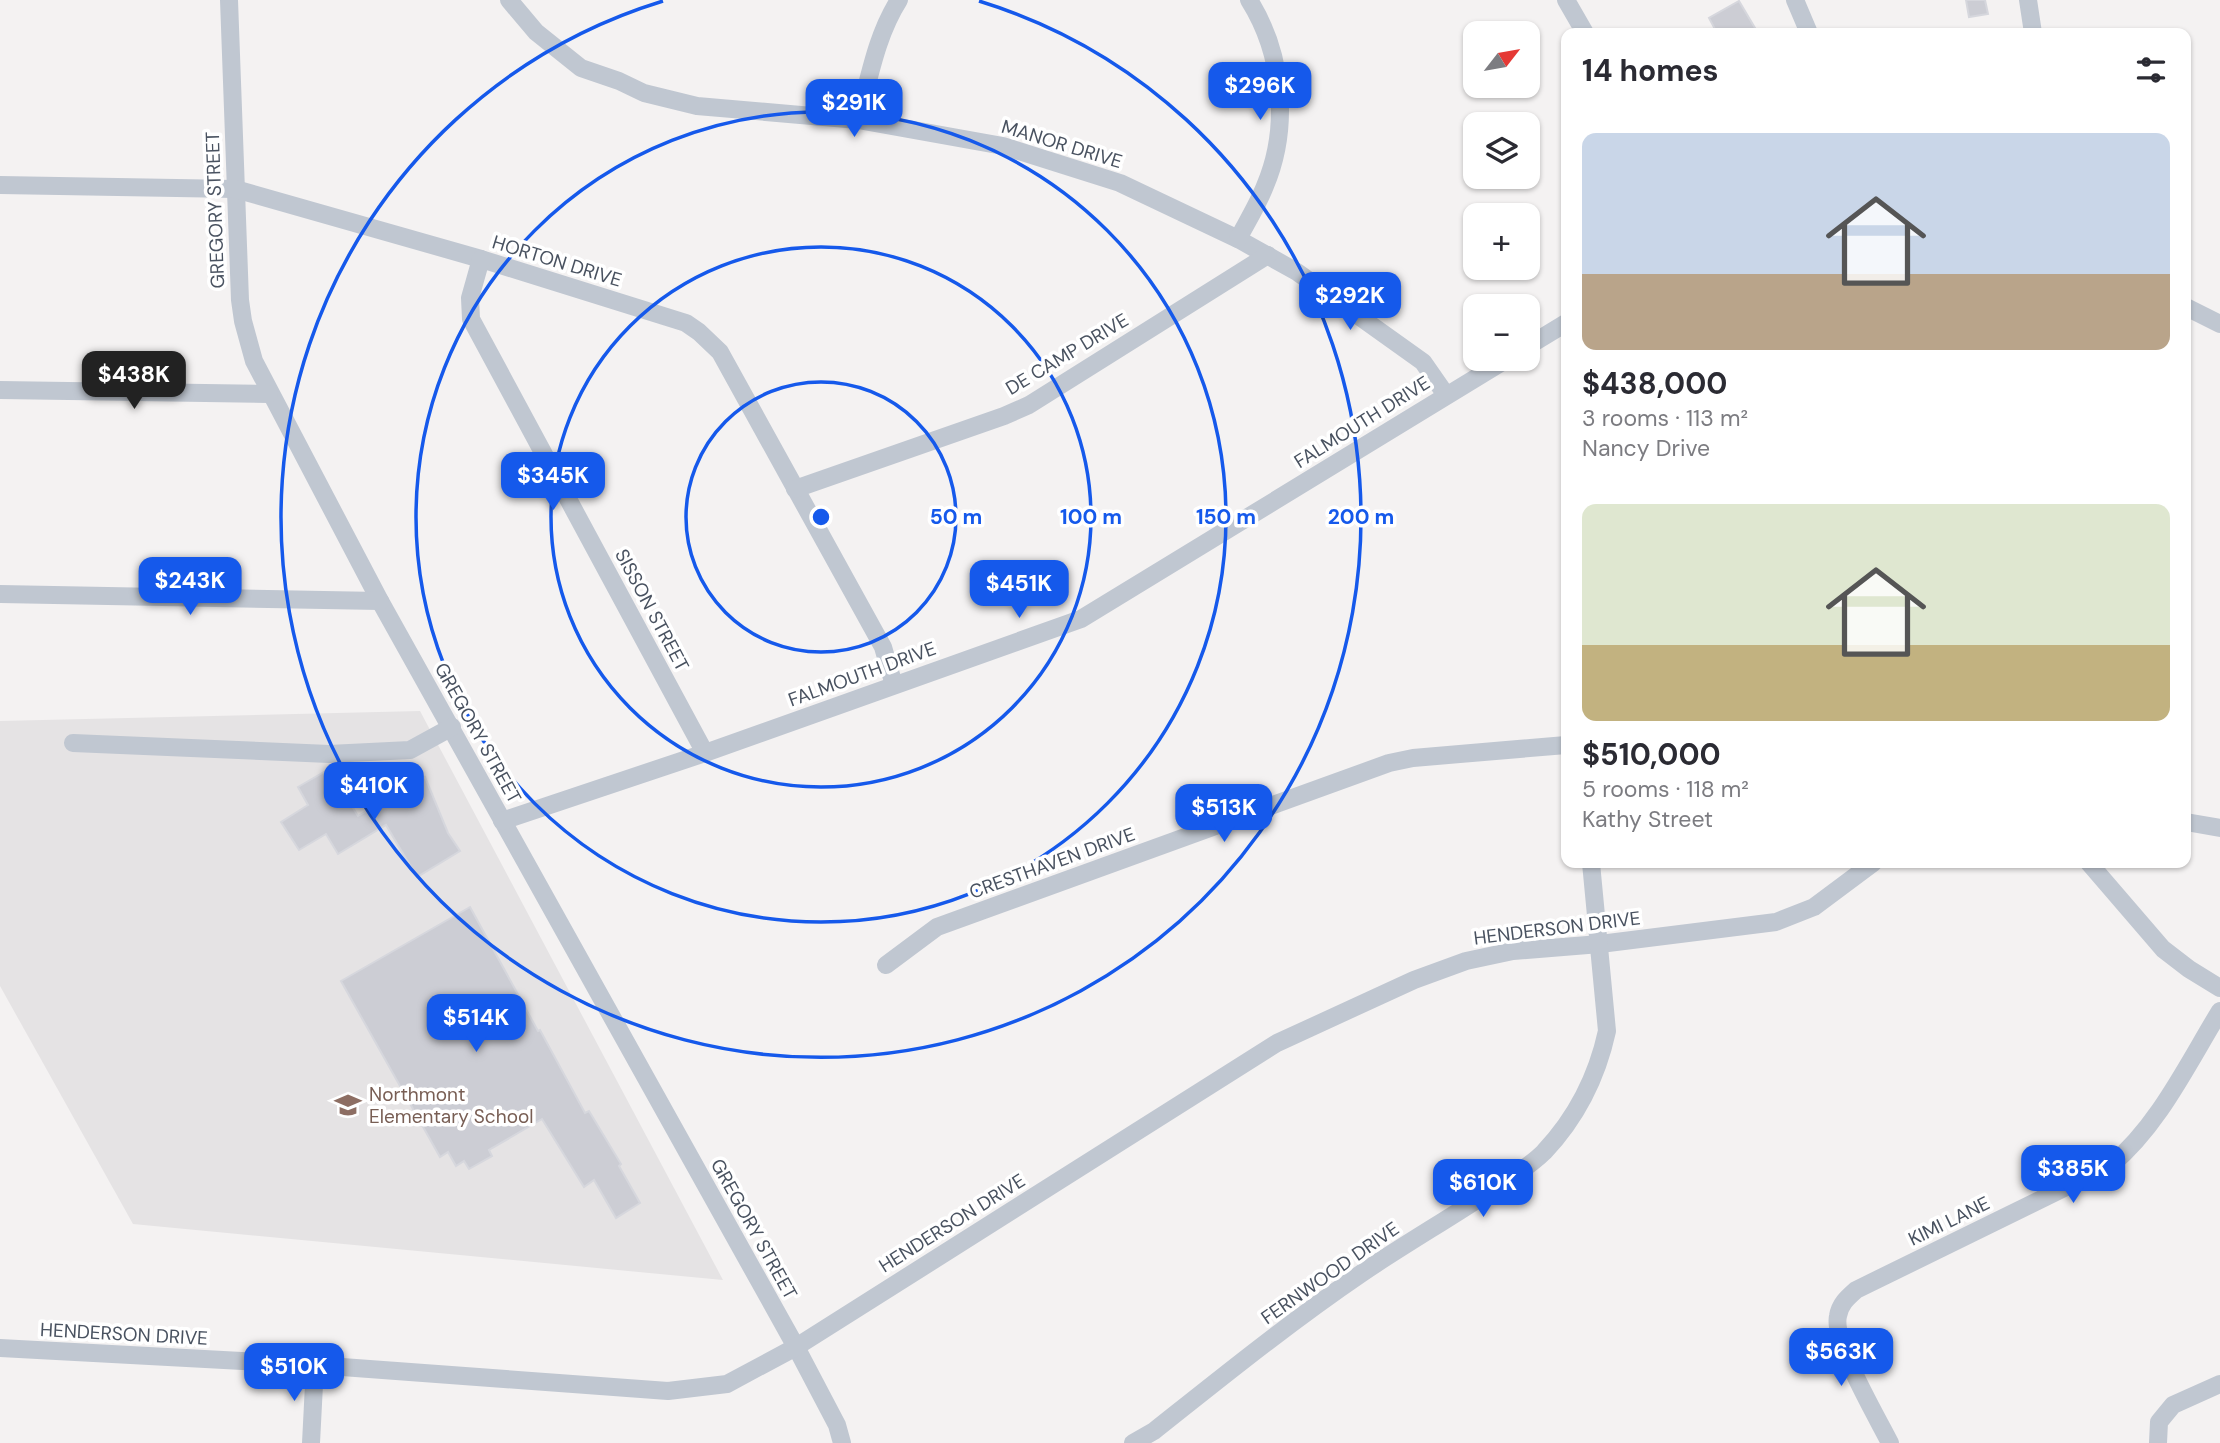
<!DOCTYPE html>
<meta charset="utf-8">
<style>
body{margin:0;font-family:"DM Sans",sans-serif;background:#f7f7f7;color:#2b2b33;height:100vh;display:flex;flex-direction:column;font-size:26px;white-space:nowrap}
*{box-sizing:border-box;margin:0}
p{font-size:23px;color:#7c7c81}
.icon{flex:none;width:38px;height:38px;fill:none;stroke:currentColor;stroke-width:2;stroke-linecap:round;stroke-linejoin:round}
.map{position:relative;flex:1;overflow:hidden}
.panel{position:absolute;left:1561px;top:28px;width:630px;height:840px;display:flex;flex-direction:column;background:#fff;border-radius:14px;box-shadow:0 2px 5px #0004}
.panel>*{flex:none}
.needle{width:46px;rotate:59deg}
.buttons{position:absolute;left:1463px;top:21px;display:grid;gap:14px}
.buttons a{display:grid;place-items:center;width:77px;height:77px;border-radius:14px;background:#fff;box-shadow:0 2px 5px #0004;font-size:35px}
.price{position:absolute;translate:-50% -60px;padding:0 16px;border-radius:14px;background:#1559eb;color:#fff;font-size:23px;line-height:46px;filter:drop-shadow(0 2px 4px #0008)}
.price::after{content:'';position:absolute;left:50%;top:42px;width:21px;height:16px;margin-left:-10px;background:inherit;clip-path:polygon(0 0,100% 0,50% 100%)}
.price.on{background:#222;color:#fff}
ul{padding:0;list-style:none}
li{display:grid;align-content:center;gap:14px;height:371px;padding:0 21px}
li span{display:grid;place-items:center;height:217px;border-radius:14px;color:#555}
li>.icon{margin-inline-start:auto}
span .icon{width:126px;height:126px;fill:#fffc;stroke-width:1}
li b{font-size:30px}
h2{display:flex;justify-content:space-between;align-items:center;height:84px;padding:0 21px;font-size:30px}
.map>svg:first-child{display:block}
.education{fill:#e5e3e4}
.building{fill:#cccdd4;stroke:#d6d7dd;stroke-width:2}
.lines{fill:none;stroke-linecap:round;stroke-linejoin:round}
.minor{stroke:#c0c7d1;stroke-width:18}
.ring{fill:none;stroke:#1559eb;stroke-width:3.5}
.labels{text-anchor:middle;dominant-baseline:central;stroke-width:7;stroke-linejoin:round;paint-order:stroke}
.street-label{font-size:19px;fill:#495260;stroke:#fff}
.education-label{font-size:19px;fill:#785e54;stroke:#fff;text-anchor:start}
.centre{fill:#1559eb;stroke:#fff;stroke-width:3.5}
.ring-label{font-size:21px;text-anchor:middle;font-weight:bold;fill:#1559eb;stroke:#fff;stroke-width:7;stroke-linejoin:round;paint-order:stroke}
</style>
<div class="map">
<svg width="2220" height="1443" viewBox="0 0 2220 1443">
<rect width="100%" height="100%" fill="#f4f2f2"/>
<polygon class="education" points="420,711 723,1280 133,1224 0,986 0,721"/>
<g class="building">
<polygon points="1966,0 1985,0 1988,14 1969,17"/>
<polygon points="1739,1 1758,33 1717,33 1709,18"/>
<polygon points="329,769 358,816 425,777 448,833 460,851 417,877 386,825 338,854 326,834 299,850 281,822 308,805 298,787"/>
<polygon points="470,907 538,1031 540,1030 585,1113 589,1111 621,1164 619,1166 640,1203 616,1218 594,1180 584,1187 542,1119 489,1150 492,1156 469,1169 464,1161 456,1166 448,1152 440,1157 341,981"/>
</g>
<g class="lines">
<g class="minor">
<polyline points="229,0 240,300 243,321 254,361 380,601 796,1347 837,1425 842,1443"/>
<polyline points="509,0 536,32 581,68 619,81 644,93 697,106 858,120 1003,146 1120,183 1238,239 1297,272 1423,362 1446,395"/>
<polyline points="1566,0 1585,33"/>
<polyline points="1795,0 1809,33"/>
<polyline points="2028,0 2033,33"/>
<path d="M858,120C869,80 876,36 899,0"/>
<polyline points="0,185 235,189 481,259 686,323 699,332 720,352 883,647 894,685"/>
<path d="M1238,239C1247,222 1258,204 1265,186C1290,127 1283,54 1249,0"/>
<polyline points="481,259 470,298 471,319 705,753"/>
<polyline points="2186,307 2220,324"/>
<polyline points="1528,346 1566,323"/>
<polyline points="0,390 269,394"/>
<polyline points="795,489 1004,416 1029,405 1268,255"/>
<polyline points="0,594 380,601"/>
<polyline points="73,743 329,754 410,750 452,727"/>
<polyline points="502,821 705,753 1081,619 1507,359"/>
<polyline points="2186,822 2220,828"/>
<polyline points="2089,863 2163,949 2189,969 2220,988"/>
<polyline points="886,965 937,927 1389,763 1413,758 1566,745"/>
<polyline points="0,1348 315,1365 668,1391 727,1384 796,1347 1277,1043 1414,980 1466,961 1513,951 1600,944 1776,922 1814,907 1873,863"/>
<polyline points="311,1443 315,1365"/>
<path d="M1133,1443L1154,1431C1222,1377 1290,1322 1362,1273C1405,1244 1450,1218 1492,1190C1510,1178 1529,1167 1544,1152C1577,1117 1597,1077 1607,1031L1591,863"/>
<path d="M1890,1443C1877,1417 1832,1341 1838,1316C1840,1304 1847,1298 1856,1290L2111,1165C2159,1125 2188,1063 2220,1011"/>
<polyline points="2158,1443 2159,1422 2173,1405 2220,1384"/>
</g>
</g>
<g class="ring">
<circle cx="821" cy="517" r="135"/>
<circle cx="821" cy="517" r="270"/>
<circle cx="821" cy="517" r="405"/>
<path d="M979 1A540 540 0 1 1 663 1"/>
</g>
<defs>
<g id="school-bare" transform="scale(2.1)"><path d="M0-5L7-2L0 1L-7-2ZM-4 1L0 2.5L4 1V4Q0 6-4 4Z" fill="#8d6e63" stroke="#fff" stroke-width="2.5" paint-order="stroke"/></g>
</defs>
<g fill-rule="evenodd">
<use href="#school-bare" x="348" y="1105"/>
</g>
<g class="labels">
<g class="street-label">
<text transform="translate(1062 144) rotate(17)">MANOR DRIVE</text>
<text transform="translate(215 210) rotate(-92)">GREGORY STREET</text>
<text transform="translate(557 261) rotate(17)">HORTON DRIVE</text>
<text transform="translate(1067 354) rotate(-31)">DE CAMP DRIVE</text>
<text transform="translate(1362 422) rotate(-32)">FALMOUTH DRIVE</text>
<text transform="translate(652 610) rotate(62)">SISSON STREET</text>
<text transform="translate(862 674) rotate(-20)">FALMOUTH DRIVE</text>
<text transform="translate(478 733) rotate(61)">GREGORY STREET</text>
<text transform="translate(1052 863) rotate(-20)">CRESTHAVEN DRIVE</text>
<text transform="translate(1557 928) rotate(-7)">HENDERSON DRIVE</text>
<text transform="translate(1949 1221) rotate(-26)">KIMI LANE</text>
<text transform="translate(952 1223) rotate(-32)">HENDERSON DRIVE</text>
<text transform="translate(754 1229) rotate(61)">GREGORY STREET</text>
<text transform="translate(1330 1273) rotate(-35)">FERNWOOD DRIVE</text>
<text transform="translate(124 1334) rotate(3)">HENDERSON DRIVE</text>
</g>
<g class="education-label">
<text x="369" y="1094">Northmont<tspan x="369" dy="22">Elementary School</tspan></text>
</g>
</g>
<circle cx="821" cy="517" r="10" class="centre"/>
<g class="ring-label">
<text x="956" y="524">50 m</text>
<text x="1091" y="524">100 m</text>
<text x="1226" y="524">150 m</text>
<text x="1361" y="524">200 m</text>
</g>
</svg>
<div class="buttons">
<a><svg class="needle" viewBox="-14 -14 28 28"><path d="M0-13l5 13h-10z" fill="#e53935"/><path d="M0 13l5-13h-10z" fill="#7c7c81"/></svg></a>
<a><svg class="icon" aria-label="layers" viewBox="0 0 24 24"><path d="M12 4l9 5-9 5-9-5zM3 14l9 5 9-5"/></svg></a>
<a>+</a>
<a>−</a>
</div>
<b class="price" style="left:1260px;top:122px">$296K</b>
<b class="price" style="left:854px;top:139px">$291K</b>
<b class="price" style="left:1350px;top:332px">$292K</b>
<b class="price on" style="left:134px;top:411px">$438K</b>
<b class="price" style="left:553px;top:512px">$345K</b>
<b class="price" style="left:190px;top:617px">$243K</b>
<b class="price" style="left:1019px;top:620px">$451K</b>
<b class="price" style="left:374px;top:822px">$410K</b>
<b class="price" style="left:1224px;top:844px">$513K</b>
<b class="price" style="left:476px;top:1054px">$514K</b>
<b class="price" style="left:2073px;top:1205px">$385K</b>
<b class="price" style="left:1483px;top:1219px">$610K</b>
<b class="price" style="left:1841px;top:1388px">$563K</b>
<b class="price" style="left:294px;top:1403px">$510K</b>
<section class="panel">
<h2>14 homes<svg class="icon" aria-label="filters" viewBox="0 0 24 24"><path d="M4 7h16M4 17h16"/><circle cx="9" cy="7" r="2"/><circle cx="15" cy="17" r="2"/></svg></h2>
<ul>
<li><span style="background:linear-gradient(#c9d6e8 65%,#b9a48a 0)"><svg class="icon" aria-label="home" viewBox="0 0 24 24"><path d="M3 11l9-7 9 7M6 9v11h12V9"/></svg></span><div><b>$438,000</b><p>3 rooms · 113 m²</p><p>Nancy Drive</p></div></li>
<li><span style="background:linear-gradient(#dfe7d0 65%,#c2b280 0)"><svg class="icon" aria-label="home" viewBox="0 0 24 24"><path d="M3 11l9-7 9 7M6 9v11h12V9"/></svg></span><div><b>$510,000</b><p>5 rooms · 118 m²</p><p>Kathy Street</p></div></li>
</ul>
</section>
</div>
